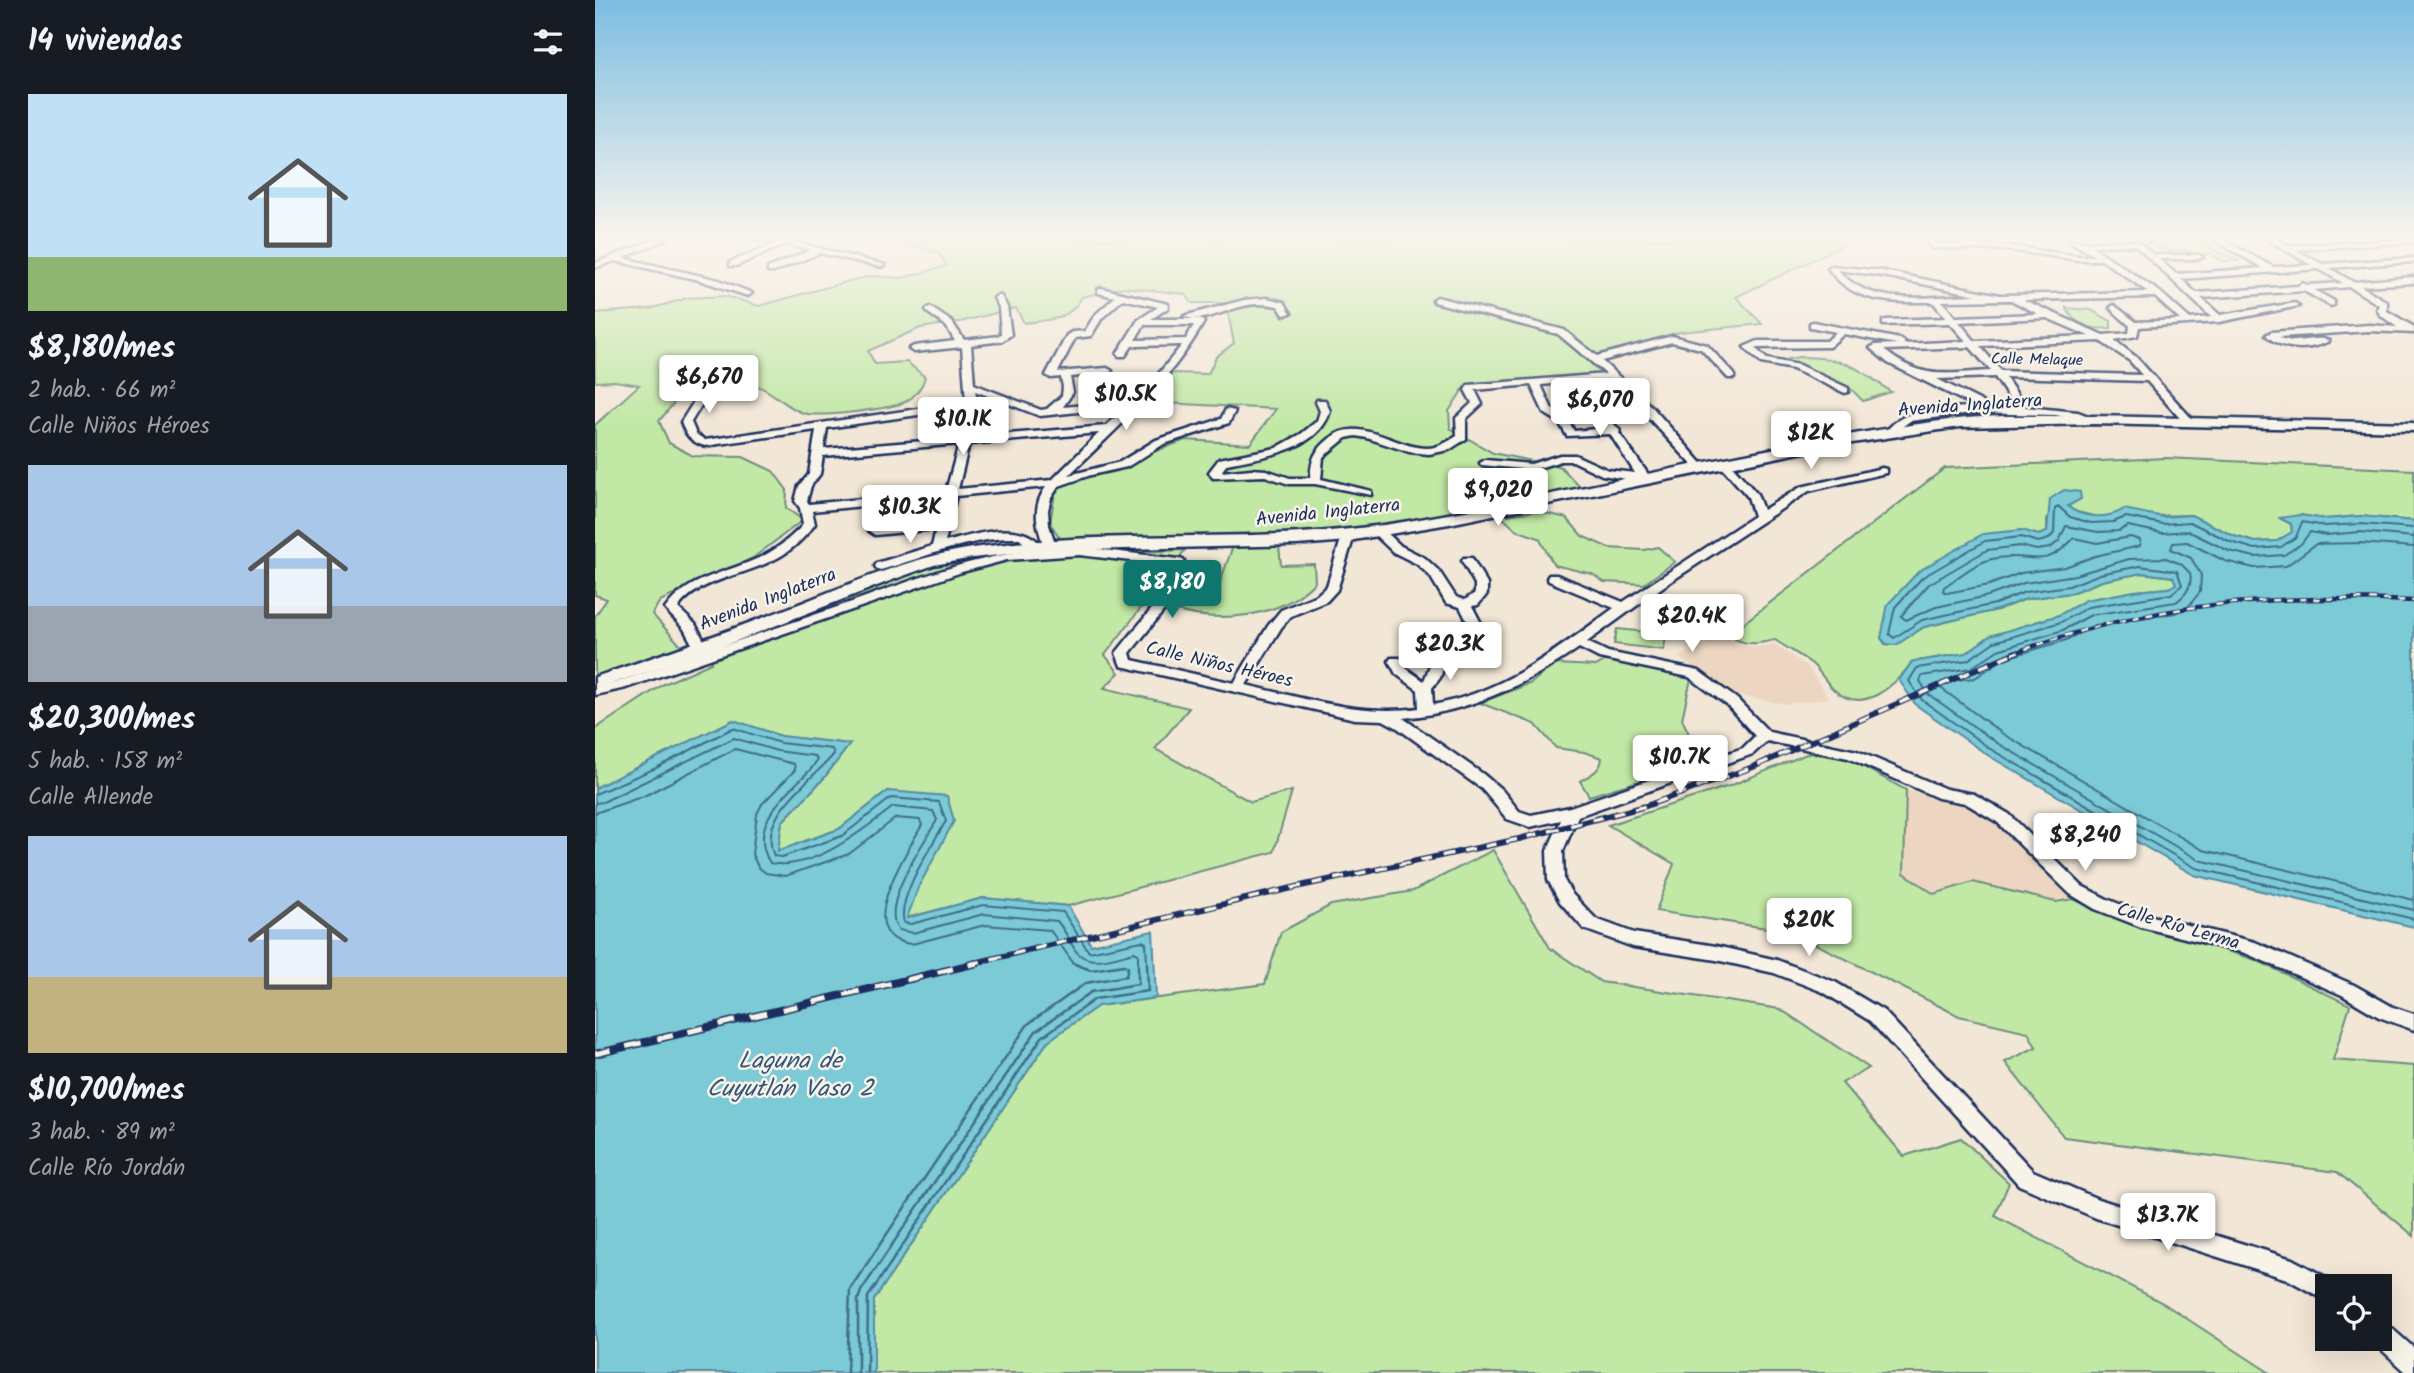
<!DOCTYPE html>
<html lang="es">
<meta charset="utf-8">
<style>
body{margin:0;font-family:Kalam,sans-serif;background:#242831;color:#f1f3f6;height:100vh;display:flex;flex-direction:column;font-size:26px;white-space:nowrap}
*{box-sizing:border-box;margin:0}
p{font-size:23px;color:#9ea1a6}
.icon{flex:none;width:38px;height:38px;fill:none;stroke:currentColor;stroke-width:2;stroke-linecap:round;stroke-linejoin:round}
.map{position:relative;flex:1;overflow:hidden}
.drawer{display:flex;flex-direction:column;background:#171b24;width:595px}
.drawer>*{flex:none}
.tools{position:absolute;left:1720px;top:1274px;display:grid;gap:14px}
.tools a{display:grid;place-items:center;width:77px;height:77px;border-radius:0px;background:#171b24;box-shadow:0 7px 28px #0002;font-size:35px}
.price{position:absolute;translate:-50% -60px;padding:0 16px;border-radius:7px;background:#fff;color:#222;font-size:23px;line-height:46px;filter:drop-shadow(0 2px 4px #0008)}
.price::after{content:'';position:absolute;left:50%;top:42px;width:21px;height:16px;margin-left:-10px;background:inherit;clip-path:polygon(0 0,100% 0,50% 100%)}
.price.selected{background:#0f766e;color:#fff}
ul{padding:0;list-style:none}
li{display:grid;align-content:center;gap:14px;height:371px;padding:0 28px}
li span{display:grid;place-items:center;height:217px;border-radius:0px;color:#555}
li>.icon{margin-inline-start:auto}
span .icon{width:126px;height:126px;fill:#fffc;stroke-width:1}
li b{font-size:30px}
h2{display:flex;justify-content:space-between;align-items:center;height:84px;padding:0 28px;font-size:30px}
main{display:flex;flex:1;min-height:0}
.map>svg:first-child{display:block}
.built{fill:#ecd6c1}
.green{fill:#c1e8a4;stroke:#6e8c81;stroke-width:2}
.water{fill:#7bcad6;stroke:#558ca6;stroke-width:2}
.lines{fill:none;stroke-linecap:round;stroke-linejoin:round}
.shore-far1{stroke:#416d8e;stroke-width:2}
.shore{stroke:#416d8e;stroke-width:2.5}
.minor-casing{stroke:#1b2f5e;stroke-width:5}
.secondary-casing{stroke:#1b2f5e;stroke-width:5}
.minor{fill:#f7f3e8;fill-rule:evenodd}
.secondary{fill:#f7f3e8;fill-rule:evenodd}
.rail-far2-casing{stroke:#1b2f5e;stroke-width:4.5}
.rail-far1-casing{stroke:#1b2f5e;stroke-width:6}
.rail-casing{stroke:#1b2f5e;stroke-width:8}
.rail-far2{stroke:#f7f3e8;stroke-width:2.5;stroke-dasharray:7;stroke-linecap:butt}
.rail-far1{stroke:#f7f3e8;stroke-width:3.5;stroke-dasharray:11;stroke-linecap:butt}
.rail{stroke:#f7f3e8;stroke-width:5;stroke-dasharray:16;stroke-linecap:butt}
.labels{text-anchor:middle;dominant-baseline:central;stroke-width:5;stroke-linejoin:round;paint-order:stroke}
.far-street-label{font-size:16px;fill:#1b2f5e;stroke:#f7f3e8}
.street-label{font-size:19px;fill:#1b2f5e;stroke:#f7f3e8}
.near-water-label{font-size:24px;font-style:italic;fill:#33567c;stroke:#f7f3e8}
</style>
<main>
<section class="drawer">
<h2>14 viviendas<svg class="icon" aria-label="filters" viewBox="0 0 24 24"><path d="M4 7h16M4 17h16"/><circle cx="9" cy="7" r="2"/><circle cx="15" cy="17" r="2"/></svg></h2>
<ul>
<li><span style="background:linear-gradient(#bfe0f5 75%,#8fb573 0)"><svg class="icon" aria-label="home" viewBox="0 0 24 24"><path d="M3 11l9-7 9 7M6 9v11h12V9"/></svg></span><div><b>$8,180/mes</b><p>2 hab. · 66 m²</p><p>Calle Niños Héroes</p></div></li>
<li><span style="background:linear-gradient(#a9c7e8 65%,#9aa5b1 0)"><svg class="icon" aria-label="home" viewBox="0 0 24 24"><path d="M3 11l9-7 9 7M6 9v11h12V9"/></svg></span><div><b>$20,300/mes</b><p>5 hab. · 158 m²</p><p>Calle Allende</p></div></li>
<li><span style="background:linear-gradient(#a9c7e8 65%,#c2b280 0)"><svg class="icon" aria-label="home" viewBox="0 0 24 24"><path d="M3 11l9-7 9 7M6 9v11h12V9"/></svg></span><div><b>$10,700/mes</b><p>3 hab. · 89 m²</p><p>Calle Río Jordán</p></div></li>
</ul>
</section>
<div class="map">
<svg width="1819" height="1373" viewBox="0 0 1819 1373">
<rect width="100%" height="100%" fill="#f2e6d6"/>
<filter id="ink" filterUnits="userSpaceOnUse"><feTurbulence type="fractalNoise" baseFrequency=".0143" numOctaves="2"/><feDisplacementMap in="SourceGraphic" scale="14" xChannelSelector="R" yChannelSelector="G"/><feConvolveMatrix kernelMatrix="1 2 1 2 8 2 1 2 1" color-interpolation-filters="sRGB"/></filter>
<g filter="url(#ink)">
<g class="built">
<polygon points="1130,636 1145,644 1162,647 1179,644 1213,667 1234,698 1192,704 1138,695 1083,657"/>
<polygon points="1311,790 1372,803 1403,822 1478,899 1461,902 1378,882 1339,895 1309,873"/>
</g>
<g class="green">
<path d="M316,239H1261L1141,297L1167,324L1085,332L992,359L1006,374L930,382H887L870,386L854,411L855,428L898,453L966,467L986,488L756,531L704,536L467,541L455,523L461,487L591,440L655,444L681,409L552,402L577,373L613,374L621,357L639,343L631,303H597L590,294L528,287L487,297C474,321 454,320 429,323L421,308L365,322L325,328L273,351L280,364L312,362L330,377C327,388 321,396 310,402C295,409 224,418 208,413C192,408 175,389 162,386C138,380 117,383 93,386L64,421L74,443L98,456L148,457L178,471L192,490L191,508L208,520L158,558L65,601L57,614L89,649L0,678V616L12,599L0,595V425L44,385L20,381L0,382V313L55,309L92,298L131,296L164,306L262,279L278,276L307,278L352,266L343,253L306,243Z"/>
<polygon points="1548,239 1612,239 1615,248 1645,261 1628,261 1615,254 1600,254 1589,250 1570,251"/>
<path d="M1471,308L1496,310L1516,321V328C1496,330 1481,326 1471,308Z"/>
<path d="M1204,357C1248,357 1261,366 1296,392L1268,401L1256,389L1188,360Z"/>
<path d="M1571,458L1819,470V521L1765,516L1730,519L1705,515L1686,519L1696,524L1697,532L1682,541L1660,542L1639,536L1596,515L1504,517L1477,511L1472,507L1485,492L1452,519V532L1443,535L1427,530L1286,638L1290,644L1301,645L1329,627L1402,610L1431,599L1476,593L1507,581L1547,573L1579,577L1581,584L1574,588L1540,591L1491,600L1464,615L1395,636L1371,653L1317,662C1299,687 1267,716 1238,689C1230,681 1225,671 1217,664C1205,655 1192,648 1180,640C1166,643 1154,646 1140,639L1137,632L1350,468Z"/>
<polygon points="941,511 972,518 987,536 1014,548 1049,550 1063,547 1080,562 1049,584 1009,582 997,574 959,565 944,538 921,530 906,516"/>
<path d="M638,546H684L686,565L719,564L720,582C685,619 622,624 575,609L593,582H625Z"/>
<polygon points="432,550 461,556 590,550 510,655 524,673 509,688 594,708 560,749 656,802 697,791 679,852 473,906 388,898 311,918 324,886 293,791 244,829 182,851 187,822 229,778 255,744 186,736 138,720 0,788 0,729 69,684 116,663 126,645 334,565"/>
<polygon points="1022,629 1071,634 1069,650 1019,644"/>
<path d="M1013,659L1080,673L1096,679L1087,719L1107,762L994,796L985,781C995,775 1006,771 1007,758L989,752L961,748L940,724L885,703L936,683L960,664L1001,666Z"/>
<polygon points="1214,753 1254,759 1311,790 1309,873 1339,894 1378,882 1461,902 1478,899 1530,920 1661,960 1755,1005 1738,1060 1819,1066 1819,1236 1742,1172 1469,1137 1410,1062 1441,1047 1433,1032 1364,1016 1197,932 1061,911 1079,864 1013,825 1137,785"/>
<polygon points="898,850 955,948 1006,982 1185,1009 1274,1068 1247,1083 1309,1156 1366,1138 1414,1183 1400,1216 1568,1303 1675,1373 279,1373 279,1300 453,1041 503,1006 670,984 686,932 736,905 818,891"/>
</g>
<g class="water">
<path d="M1469,490L1485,492L1486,499L1473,506C1486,519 1515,519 1529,509L1568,517L1596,515L1639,536L1660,542L1682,541L1697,532L1696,524L1685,518L1705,515L1730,519L1765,516L1819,521V927L1599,875L1394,756L1321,705L1304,680L1317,662L1371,653L1395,636L1464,615L1491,600L1540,591L1574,588L1581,584L1578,577L1547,573L1507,581L1476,593L1431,599L1402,610L1329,627L1301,645L1291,644L1286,638L1293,604L1324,571L1388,534L1427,530L1443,535L1452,532L1455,499Z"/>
<polygon points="138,720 186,736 255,744 229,778 187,822 183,851 244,829 293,791 352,796 359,821 324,886 312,918 388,898 473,906 496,945 558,931 561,998 503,1006 453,1041 279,1300 279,1373 0,1373 0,788"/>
</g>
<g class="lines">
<g class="shore-far1">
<polyline points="1819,528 1765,524 1730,526 1707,522 1701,537 1686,547 1660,549 1636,542 1595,522 1568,524 1531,517 1518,522 1496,523 1475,517 1463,506 1460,509 1459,533 1454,539 1443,542 1426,537 1390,541 1328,577 1300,607 1294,634 1299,638 1327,620 1400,604 1430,592 1474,586 1505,574 1545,566 1582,571 1587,585 1576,594 1493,607 1466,622 1399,642 1373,660 1322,668 1314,681 1327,700 1397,750 1601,868 1819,919"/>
<path d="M1535,537L1545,540V546L1500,556L1470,567L1426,573L1394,585L1352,593L1348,591L1349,587C1364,577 1380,563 1397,559C1436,550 1446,574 1479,538L1502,543Z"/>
<path d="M1819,537L1765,532L1731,535L1715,532L1706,544L1689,555L1660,557L1634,551L1593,531L1567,533L1533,526L1523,531L1503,532L1471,526L1464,541L1455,548L1442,550L1425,546L1392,550L1334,584L1306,616L1311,620L1341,607L1393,596L1429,583L1480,575L1534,559L1571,558L1586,564L1595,573C1598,586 1591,595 1581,602L1496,615L1468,630L1403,650L1376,668L1327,676L1325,681L1333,694L1402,743L1604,860L1819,910"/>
<polyline points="1819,547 1765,543 1721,544 1691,566 1659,568 1630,561 1592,542 1578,543 1576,549 1596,558 1606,575 1605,592 1593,607 1580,613 1500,625 1471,640 1408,659 1380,678 1351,681 1343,686 1408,734 1608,850 1819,900"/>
<path d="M0,794L61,768L138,728L185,743L237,749L239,754C217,781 161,815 179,856L187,857L247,836L296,798L344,802L351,821C338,844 301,898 309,923L316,924L388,905L468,912L494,952L547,941L551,943L552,964"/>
<path d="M0,803L8,802L139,738L182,751L220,756L222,760L217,768C192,794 151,824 175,863C216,872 267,831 298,807L338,811L342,820C329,843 283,907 304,930L318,933L389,914L462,921C470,930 474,940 480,950C494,969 521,956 539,952L543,954V964"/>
<path d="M0,813L49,796L140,749L199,764L200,770L167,804L162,814L157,854L163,867L171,873L190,876L254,854L301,818L325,820L327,825C312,853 254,938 317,944L390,925L455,930L479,964"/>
</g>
<g class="shore">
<polyline points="252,1373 255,1289 433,1024 491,983 531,976 533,967 529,965 496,970 477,963"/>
<polyline points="263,1373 263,1300 266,1291 441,1031 496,992 543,984 543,963"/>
<polyline points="272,1373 273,1297 447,1037 500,999 553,991 552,963"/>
</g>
<g class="minor-casing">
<g id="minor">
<polygon points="61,239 72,239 28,258 124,280 157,293 153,296 104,280 20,261 0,268 0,263"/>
<polygon points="155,239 191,240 290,265 286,267 225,253 179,272 173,272 173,268 216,250 191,244 141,266 135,266 135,262 181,243"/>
<path d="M1332,239H1340L1342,244L1414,246L1483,256H1500L1471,239L1489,242L1542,241L1559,255H1604L1608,257L1604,259H1564L1581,274L1668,268L1617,239H1627L1678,267L1716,265L1672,239H1682L1694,246L1819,239V242L1701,250L1727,264L1819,258V262L1734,268L1758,282L1819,277V283L1766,286L1792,302V311L1819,327V333L1774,331L1684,337C1702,347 1720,334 1734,341C1715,351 1687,351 1671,335L1676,332L1774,325L1802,327L1785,315L1782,309L1784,305L1755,287L1719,290L1739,301V305L1736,306L1709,291L1606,298L1625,315L1700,303L1704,306L1624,322L1544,327L1542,336L1519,340L1541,357L1598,420V424H1590L1552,381L1410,377L1431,407L1483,412L1504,420L1499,423L1461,415L1377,413L1315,421L1296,435L1291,432C1308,406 1353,408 1381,407L1293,363L1275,348L1280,345L1302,344L1249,334L1234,347L1160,348L1172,359L1204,365L1253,388V392L1250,393L1198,369L1166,363L1149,347L1163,341H1232L1241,332L1215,327V323L1218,322L1305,339L1310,342L1308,344L1371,341L1355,323L1288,325V321L1291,320L1351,318L1338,302C1299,302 1258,305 1233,268L1237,266L1288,271L1405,295L1553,292L1507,260H1483L1414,250L1339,248H1336ZM1540,245L1616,317L1595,319L1565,292L1497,246ZM1724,269L1748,283L1712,285L1707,283L1703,286L1601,293L1586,279ZM1243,270L1288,276L1382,295C1336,296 1276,309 1243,270ZM1560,297L1585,320L1541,322L1519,305L1515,308L1535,326L1534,333L1508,335L1429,300ZM1416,300L1443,314L1360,317L1347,301ZM1452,318L1494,336L1380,341L1364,322ZM1505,341L1535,361L1547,375L1406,371L1385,346ZM1375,347L1396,371C1350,373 1327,381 1289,350ZM1400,377L1420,407H1393L1384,400L1342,379Z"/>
<path d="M506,288L573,304V308L556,319H605L609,322C577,380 523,427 474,475L525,462L561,440L626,419L631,409L640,411L634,423L569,444L532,467L496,475L464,486L456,498L453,510L454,525L461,546L460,549L484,547L584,559L588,560L595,570L582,594L535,653L537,660L639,683L673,626L686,610L722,595L732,586L747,536L753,532L759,536L742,590L732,601L696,616L686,628L651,685C708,698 765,716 824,708L823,690L801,674L794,661L796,658H806L812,669L829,681L842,646L849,642L856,646L845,678L837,688L838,705C909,692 963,649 1019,608L954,581L952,578L954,575H962L1028,602L1159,516L1153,497L1126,466V462H1134L1162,494L1168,510L1206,487L1287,468L1291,469V473L1214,491L1069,586L992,642L1013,652L1104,671L1142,699L1174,732L1262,751L1351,789L1379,794L1414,814L1487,886L1512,899L1549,914L1660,942L1759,985L1798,1007L1819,1014V1030L1784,1017L1747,995L1650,953L1546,927L1500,909L1475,894L1402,822L1370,803L1343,798L1253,758L1172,741L1158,754L983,816L968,851L969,880L977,894L1001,919L1039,933L1121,946L1182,960L1240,982L1289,1011L1438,1171L1503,1199L1697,1259L1740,1282L1742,1286H1732V1301L1692,1279L1501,1218L1424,1185L1275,1021L1228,992L1179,973L1121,960L1038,947L989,929L965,902L953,880L952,851L966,820L935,827L912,819L887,789L801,727L788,720L760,719L526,666L521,653L572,590L583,570L580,566L484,555L412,560L367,572L31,688L0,695V687L22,682C99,656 175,630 251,604C316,581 379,555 447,550L449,546C441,525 437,507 451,487L361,496L350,542C380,535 424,518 447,546L445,549H437L423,538C375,537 331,557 286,570L282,569L280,566L282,563L337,546L341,529L280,535L274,531L276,528L343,522L350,498L217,511L220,524C208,540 193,554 174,562C146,576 102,580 83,608L100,624L113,648L106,652L101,651L89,629L70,609C92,577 132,573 166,557C181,550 194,539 206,527L208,524L205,508L200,501L204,486L214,474L221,430L110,446C96,442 91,436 86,422L107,389L115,391L96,422L101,434L110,440L371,402L367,347L319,352L314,349L319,346L360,341L351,326L332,312L331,310L335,307L357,322L369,340L404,336L406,334L404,307L399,298L403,295L406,296L412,307L416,335L407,341L376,345L379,384L446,410L452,409L467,396L468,387L466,377L456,378L451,375L472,335L477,332L490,331L500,315L520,297L503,293V289ZM528,299L563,307L543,320L522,354L524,356H530L537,346L587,345L561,377L537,401L468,407L478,392L475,377L512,374L517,371L512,368L463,372L480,338L496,336L507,318ZM549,325H599L591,339L540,340ZM380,391L445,416L531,407L511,426L376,437L383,404ZM372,408L365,438L229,449L232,428ZM504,433L457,480L363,489L374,444ZM364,444L351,491L214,504L212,501L216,486L225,474L228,456ZM984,648L1004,658L1094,677L1132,705L1160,736L1148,748L975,807L936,815L924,811L907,790L888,774L808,718C871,713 931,685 984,648Z"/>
<path d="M842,297L969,330L1002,356L1077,336L1112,345L1139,374V378H1133L1106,349L1077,342L1007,361L1058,408L1112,469L1107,472L1103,471L1049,413L1013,417L1025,431L1024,433L1055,477L1057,481L1055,483L1007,475L978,461H966L937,470L886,465L885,463L890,460L936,464L965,455H980L1013,470L1040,473L1015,434L972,436L964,422L949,413L936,385L880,390L887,404L871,419V439L854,450L834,454L814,452L772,438L761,436L751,438L728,457L726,479L776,491V495L720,484H694L670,476L618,478L614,472L624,459L681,448L706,434L722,421L725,411L721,402L722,400H730L735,411C724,451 666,457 632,464L626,472L656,469L671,470L695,478H715C717,459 718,453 733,440C763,413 799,448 832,448C843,448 852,442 862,436L861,418L877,403L870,390L873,385L1011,374L963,334L839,302L838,300ZM1018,379L1044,408L1009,411L989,381ZM980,382L1011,428L979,431L972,418L957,409L946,385Z"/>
<path d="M672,298L689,302L696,313L689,315L683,306C672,304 660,303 649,306C632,309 604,325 589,316L649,300Z"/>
<polygon points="783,527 787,528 806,546 830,558 844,571 861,597 870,600 880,593 880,584 867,561 869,558 877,558 892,584 892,594 883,605 877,606 896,642 894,645 884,645 865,607 851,603 835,576 822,564 798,552 779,534 779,528"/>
<polygon points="1785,1322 1793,1325 1819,1348 1819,1373 1811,1372 1777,1341 1776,1339 1785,1339"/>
</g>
</g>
<g class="secondary-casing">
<path id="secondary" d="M1499,416L1819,423V431L1499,424L1365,427L1244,445L854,524L753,541L702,545L441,551L378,558L339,565L300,579L113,652L0,689V677C66,655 131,632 196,607C256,584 315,557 378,548C521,527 666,546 808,522C993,491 1175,442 1361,419C1406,414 1453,417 1499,416Z"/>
</g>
<use href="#minor" class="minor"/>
<use href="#secondary" class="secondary"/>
<g class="rail-far2-casing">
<path id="rail-far2" d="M1417,654C1554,602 1674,594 1819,601"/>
</g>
<g class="rail-far1-casing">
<polyline id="rail-far1" points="375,964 710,885 924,839 1051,806 1158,767 1421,652"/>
</g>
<g class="rail-casing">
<polyline id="rail" points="0,1054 382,963"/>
</g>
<use href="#rail-far2" class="rail-far2"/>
<use href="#rail-far1" class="rail-far1"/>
<use href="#rail" class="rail"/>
</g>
</g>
<linearGradient id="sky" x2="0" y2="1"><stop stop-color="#7cbde1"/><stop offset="0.55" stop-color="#f9f4ed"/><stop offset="1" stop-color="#f9f4ed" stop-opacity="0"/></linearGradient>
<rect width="1819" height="431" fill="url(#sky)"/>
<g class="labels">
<g class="far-street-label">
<text transform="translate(1442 360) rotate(1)">Calle Melaque</text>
</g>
<g class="street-label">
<text transform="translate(1375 406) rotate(-4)">Avenida Inglaterra</text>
<text transform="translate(733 513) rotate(-6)">Avenida Inglaterra</text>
<text transform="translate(173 600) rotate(-21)">Avenida Inglaterra</text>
<text transform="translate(624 665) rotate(13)">Calle Niños Héroes</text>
<text transform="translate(1583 927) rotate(16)">Calle Río Lerma</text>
</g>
<g class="near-water-label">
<text x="195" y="1061">Laguna de<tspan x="195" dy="28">Cuyutlán Vaso 2</tspan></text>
</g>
</g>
</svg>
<div class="tools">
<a><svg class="icon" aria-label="locate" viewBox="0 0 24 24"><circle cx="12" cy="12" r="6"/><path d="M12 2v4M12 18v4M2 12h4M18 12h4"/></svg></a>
</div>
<b class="price" style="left:114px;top:415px">$6,670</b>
<b class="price" style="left:531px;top:432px">$10.5K</b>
<b class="price" style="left:1005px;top:438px">$6,070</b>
<b class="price" style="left:368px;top:457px">$10.1K</b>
<b class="price" style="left:1216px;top:471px">$12K</b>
<b class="price" style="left:903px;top:528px">$9,020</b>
<b class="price" style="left:315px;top:545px">$10.3K</b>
<b class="price selected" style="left:577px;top:620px">$8,180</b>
<b class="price" style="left:1097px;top:654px">$20.4K</b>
<b class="price" style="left:855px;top:682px">$20.3K</b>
<b class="price" style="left:1085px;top:795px">$10.7K</b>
<b class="price" style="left:1490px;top:873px">$8,240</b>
<b class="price" style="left:1214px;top:958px">$20K</b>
<b class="price" style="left:1573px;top:1253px">$13.7K</b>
</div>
</main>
